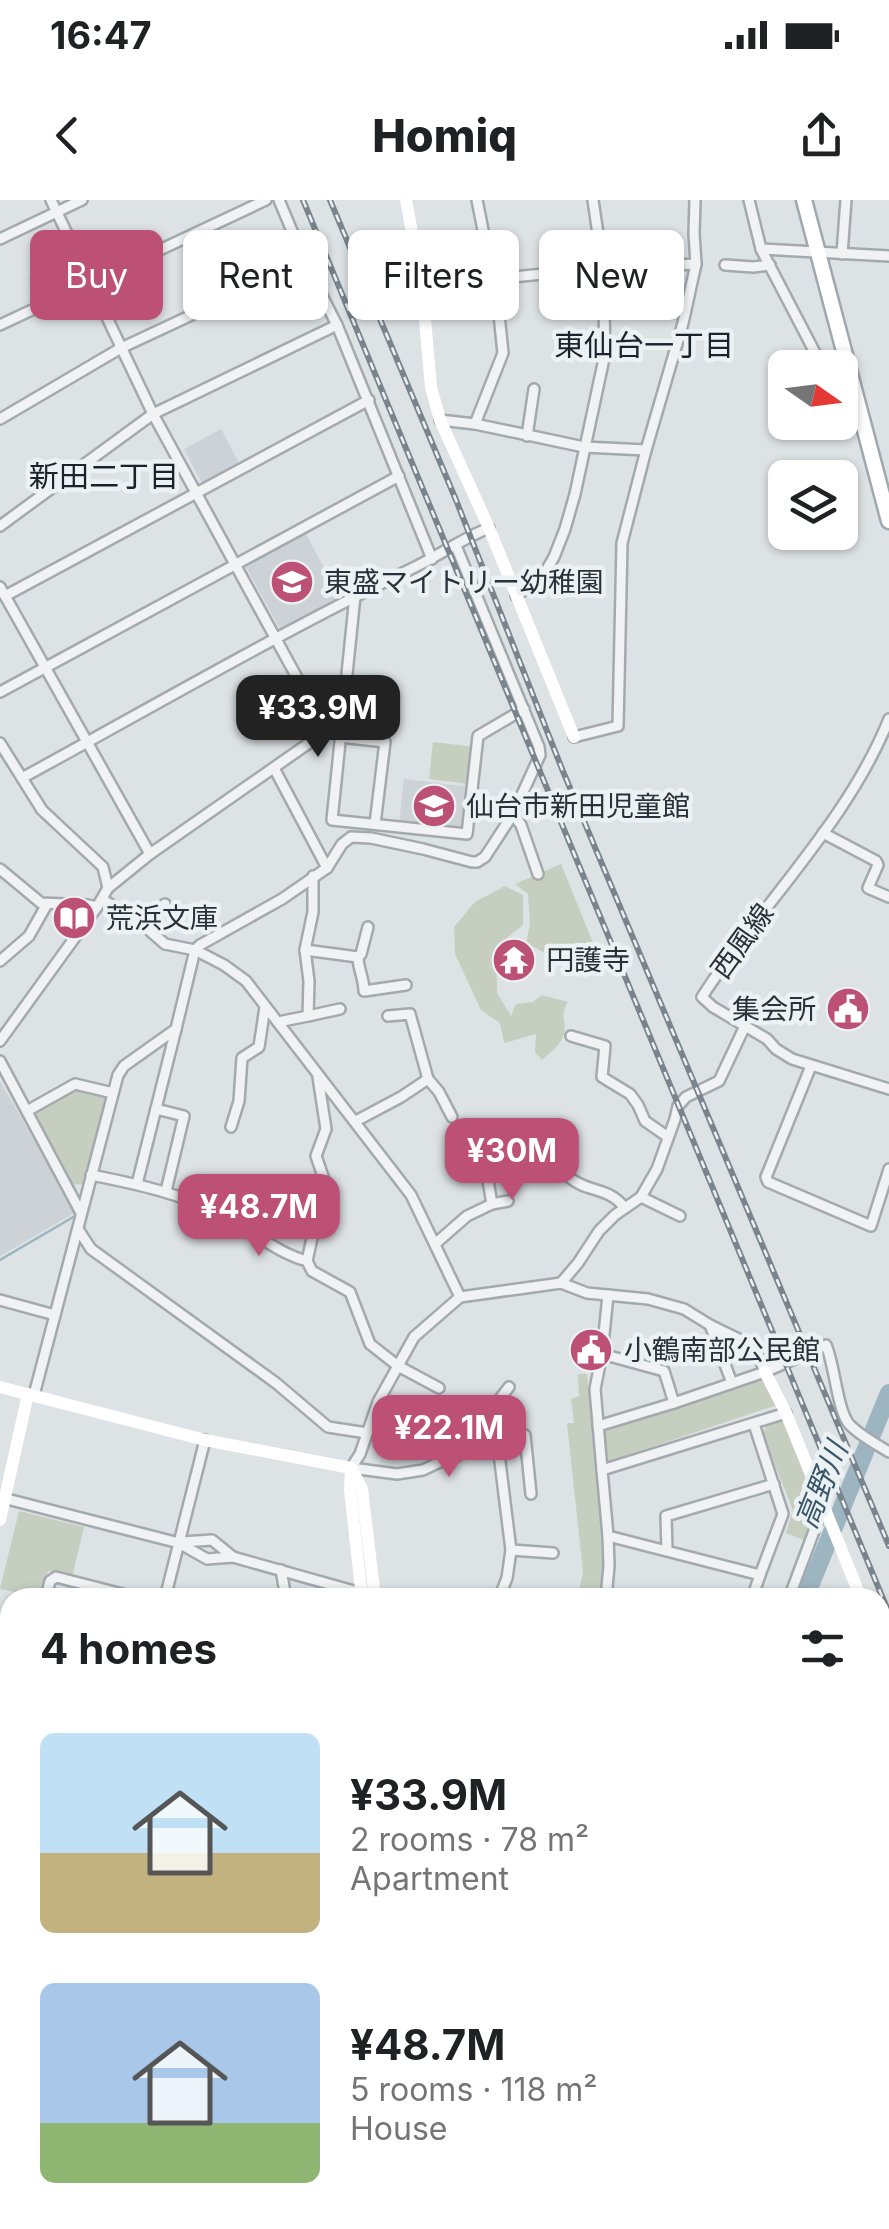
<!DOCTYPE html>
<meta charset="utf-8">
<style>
body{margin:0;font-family:Inter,"Noto Sans JP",sans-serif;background:#f6f6f6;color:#202124;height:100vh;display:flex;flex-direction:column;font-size:38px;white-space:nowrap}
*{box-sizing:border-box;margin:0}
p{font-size:32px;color:#757577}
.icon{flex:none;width:55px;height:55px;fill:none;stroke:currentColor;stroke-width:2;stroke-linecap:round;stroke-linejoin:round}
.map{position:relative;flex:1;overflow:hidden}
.side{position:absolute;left:0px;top:1388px;width:890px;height:642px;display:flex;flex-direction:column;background:#fff;border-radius:30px 30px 0 0;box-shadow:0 2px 8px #0004}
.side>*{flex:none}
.top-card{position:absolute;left:30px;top:30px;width:830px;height:90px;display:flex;gap:20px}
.needle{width:65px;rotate:104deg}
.fabs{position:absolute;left:768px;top:150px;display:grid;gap:20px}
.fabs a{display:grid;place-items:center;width:90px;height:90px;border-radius:15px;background:#fff;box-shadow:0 2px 8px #0004;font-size:50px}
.price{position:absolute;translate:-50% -85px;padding:0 22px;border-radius:20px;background:#bd5075;color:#fff;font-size:32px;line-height:65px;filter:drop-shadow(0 2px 5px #0008)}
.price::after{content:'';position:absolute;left:50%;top:60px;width:30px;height:22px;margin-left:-15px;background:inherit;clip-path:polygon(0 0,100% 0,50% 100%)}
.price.on{background:#222;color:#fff}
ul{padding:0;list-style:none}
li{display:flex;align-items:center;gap:30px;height:250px;padding:0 40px}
li span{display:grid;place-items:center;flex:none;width:280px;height:200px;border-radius:15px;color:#555}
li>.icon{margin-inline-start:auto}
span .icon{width:120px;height:120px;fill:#fffc;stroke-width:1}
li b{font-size:42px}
h2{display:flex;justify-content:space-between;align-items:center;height:120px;padding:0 40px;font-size:42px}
.chip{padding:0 35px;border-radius:15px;background:#fff;box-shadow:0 2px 8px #0004;font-size:35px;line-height:90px}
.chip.on{background:#bd5075;color:#fff}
.status{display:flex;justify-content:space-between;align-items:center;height:70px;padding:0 50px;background:#fff;direction:ltr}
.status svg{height:28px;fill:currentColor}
header{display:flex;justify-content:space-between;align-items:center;height:130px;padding:0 40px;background:#fff;font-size:45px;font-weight:800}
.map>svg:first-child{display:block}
.built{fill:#ccd2d6}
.green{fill:#c6cec0}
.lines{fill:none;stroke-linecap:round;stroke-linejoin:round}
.stream{stroke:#9cb5c1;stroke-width:2.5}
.river{stroke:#9cb5c1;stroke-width:18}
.street-casing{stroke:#a3aaae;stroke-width:14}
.primary-casing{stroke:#9ea8af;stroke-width:19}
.street{stroke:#f0f2f4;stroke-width:9}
.secondary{stroke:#fff;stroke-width:12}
.primary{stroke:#fff;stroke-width:14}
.rail-casing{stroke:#79848d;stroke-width:6}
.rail{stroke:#ecf1f3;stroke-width:2.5;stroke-dasharray:8;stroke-linecap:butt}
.labels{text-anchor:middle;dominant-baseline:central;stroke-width:9;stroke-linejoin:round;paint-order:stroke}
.poi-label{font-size:28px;fill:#29323a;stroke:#ecf1f3;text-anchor:start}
.street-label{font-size:28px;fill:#29323a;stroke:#ecf1f3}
.neighbourhood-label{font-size:30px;fill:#1b232b;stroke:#ecf1f3}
.water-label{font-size:30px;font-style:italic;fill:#385769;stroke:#ecf1f3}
</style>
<div class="status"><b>16:47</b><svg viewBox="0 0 49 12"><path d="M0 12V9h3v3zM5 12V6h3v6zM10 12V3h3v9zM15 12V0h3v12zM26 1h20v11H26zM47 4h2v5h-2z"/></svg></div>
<header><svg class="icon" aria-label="back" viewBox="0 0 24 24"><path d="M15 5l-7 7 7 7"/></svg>Homiq<svg class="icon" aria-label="share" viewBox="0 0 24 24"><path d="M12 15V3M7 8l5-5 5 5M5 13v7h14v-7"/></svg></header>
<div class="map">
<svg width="889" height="2029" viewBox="0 0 889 2029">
<rect width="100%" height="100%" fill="#dde2e5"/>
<g class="built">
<polygon points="73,58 83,81 39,102 28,79"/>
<polygon points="221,229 239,263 202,283 184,249"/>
<polygon points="305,332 340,398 281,431 245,365"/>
<polygon points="404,579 470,587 465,627 459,632 399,624"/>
<polygon points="0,881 76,1012 0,1056"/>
</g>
<g class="green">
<polygon points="433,542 475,547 470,584 429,579"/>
<polygon points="561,664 596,750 563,762 526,743 530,724 528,694 515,684"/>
<path d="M505,686L523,695V725L496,747L497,793L511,816L516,804L533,802L542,795L568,802C559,817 567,821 564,834C561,845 550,853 542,860L535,852L536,834L504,843L500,823L481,810L455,754L454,727L475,702Z"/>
<polygon points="77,886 107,894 83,985 73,984 32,912"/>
<polygon points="578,1174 587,1174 603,1335 601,1397 578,1397 583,1372 567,1223 574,1223 571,1199 579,1196"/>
<polygon points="764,1178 777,1205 607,1262 603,1230"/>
<polygon points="781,1219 786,1223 821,1305 807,1341 786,1333 793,1310 763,1235 766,1225"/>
<polygon points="19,1311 84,1327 72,1377 48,1371 41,1397 0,1389"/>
<polygon points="0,1852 10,1855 10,2020 457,2020 459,2029 0,2029"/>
</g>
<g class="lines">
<g class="stream">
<polyline points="0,1060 75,1016"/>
<polyline points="880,1561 889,1535"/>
<polyline points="880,1914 889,1886"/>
<polyline points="616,2029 620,2020"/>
<polyline points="722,2029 725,2020"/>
<polyline points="841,2029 844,2020"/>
</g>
<g class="river">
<polyline points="805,1398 889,1193"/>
<polyline points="578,2029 582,2020"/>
</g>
<g class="street-casing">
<g id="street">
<polyline points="279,0 305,62 337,125 432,359"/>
<polyline points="749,0 761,49 823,168"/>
<polyline points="0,39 82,0"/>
<polyline points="761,49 889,56"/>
<polyline points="842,54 846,0"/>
<polyline points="725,65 753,67 770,65"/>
<polyline points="422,86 603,68 696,64"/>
<polyline points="0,125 266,0"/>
<polyline points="0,219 121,148 305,62"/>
<polyline points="440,220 475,224 584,247 646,250"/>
<polyline points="475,224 503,153 498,105 477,0"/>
<polyline points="527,236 534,189"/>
<polyline points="0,326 153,214 337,125"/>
<polyline points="456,346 539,547 540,555 513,614 485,657 477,662 472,662 423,649 371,638 351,637 342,644 327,668 282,699 200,745 195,750 224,765 246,781 411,995 460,1097"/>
<polyline points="0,387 150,654"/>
<polyline points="5,396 369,200"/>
<polyline points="355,396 332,620 467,634 478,536 524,509"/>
<polyline points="516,396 543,376 554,357 565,329 575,294 605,154 603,68 593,0"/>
<polyline points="0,492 399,276"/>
<polyline points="340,537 385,542 375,624"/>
<polyline points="574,537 618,526 622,343 646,250 683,123 696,64 694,34 695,0"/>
<polyline points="0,543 42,610 103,667 108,688"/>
<polyline points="274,568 327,668"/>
<path d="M22,578C152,507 281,432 415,367C440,355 463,338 489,328"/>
<polyline points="513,614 521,625 538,674"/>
<polyline points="823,633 876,661 878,665 868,688 889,697"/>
<polyline points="0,669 41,703 88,705 97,707"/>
<polyline points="142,724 165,704"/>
<polyline points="305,750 358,757 361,754 368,727"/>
<path d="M358,757C358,769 364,778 364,791L406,785"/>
<polyline points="0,761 29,736 47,704"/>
<polyline points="308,816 340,809"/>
<polyline points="388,816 410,814 428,879"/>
<polyline points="278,822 308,816 309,781 305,750 313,712 313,676"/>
<polyline points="745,826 767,839 776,849 792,859 889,889"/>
<polyline points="571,836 605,846 602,877 630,894 638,905 645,921 668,937"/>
<polyline points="0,841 97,707 108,688 150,654 322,534 324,527 153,214 51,0"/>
<polyline points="0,861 81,1013"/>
<polyline points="811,866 766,977 768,982 871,1026 889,969"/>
<polyline points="156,909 184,916 166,991"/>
<polyline points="27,911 75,884 113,893"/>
<polyline points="356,921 401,897 428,879 439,892 452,917"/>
<polyline points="231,927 239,901 242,858 259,847 265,807"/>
<path d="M546,943C553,954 560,968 569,977C587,993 608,986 625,1008"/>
<path d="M91,975C137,984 183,994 225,1016C253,1030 276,1053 307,1061L312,1071L350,1092L370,1144L398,1166L439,1188"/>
<polyline points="137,984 176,829"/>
<polyline points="641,997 680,1016"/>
<polyline points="492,1004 508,1001"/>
<polyline points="78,1029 91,1049 276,1183 328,1227 367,1233"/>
<polyline points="435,1044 467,1016 492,1004 484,957"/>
<polyline points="307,1061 316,1020 329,994 316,956 326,929 318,877"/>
<path d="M561,1083L578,1063L599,1031L615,1015L641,997L657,969L675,919L678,906L686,897L719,881L745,826L713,807L702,797C762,703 847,623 889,519"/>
<polyline points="0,1100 55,1115"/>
<polyline points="710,1125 732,1183"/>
<polyline points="602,1154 664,1171 674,1203 765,1172"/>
<polyline points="34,1195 118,875 124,866 176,829 195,750 165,744 142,724 102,699"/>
<polyline points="754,1224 783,1314 760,1375 608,1336 602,1270 786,1213"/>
<polyline points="598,1226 674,1203"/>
<polyline points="497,1238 511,1350 507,1378 501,1393 512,1398"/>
<polyline points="457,1256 453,1247 462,1225 486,1217 509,1187"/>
<polyline points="602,1270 595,1189 602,1154 608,1095"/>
<path d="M531,1294L525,1235L497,1238L476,1245L423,1270L397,1274L351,1268L360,1254L378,1202L414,1137L460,1097L561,1083L587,1093L648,1099L684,1109L710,1125L755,1147L765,1172L826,1145C835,1166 837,1209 849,1224C859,1235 876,1244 889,1252"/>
<polyline points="3,1298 179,1343 207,1359 233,1357 361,1393"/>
<polyline points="182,1342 212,1340 233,1357"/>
<polyline points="511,1350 553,1353"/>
<polyline points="667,1350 666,1316 774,1284"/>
<polyline points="281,1370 286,1398"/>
<polyline points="46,1398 50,1381 56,1377 138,1398"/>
<polyline points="165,1398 205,1240"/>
<polyline points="606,1398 609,1366 608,1336"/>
<polyline points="752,1398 760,1375"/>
<polyline points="789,1398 823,1307"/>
<polyline points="0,1490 10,1493"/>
<polyline points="0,1673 10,1627"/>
<polyline points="880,1733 889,1736"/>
<polyline points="0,1735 10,1737"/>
<polyline points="566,2029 570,2020"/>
</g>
</g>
<g class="primary-casing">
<polyline id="primary" points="804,0 889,321"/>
</g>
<use href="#street" class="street"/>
<g class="secondary">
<polyline points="406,0 422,86 431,187 440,220 489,328 574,537"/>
<polyline points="765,1172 786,1213 861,1398"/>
<polyline points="0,1187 205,1240 351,1268"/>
<polyline points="351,1268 362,1289 375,1398"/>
<polyline points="351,1270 350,1290 362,1398"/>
<polyline points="0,1320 28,1194"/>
<polyline points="880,1447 889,1470"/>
<polyline points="0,1822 10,1824"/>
<polyline points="0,1832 10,1834"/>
<polyline points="880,1935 889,1907"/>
<polyline points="479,2020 480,2029"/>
<polyline points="492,2020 494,2029"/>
<polyline points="849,2029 852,2020"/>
</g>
<use href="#primary" class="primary"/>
<g class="rail-casing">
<g id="rail">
<polyline points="303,0 889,1413"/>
<polyline points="330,0 456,300 562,569 889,1346"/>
</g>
</g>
<use href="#rail" class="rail"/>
</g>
<defs>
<g id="school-disc" transform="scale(2.25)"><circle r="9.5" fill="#bd5075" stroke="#ecf1f3"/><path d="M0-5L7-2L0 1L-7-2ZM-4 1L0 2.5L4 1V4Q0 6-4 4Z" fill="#fff"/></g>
<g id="library-disc" transform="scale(2.25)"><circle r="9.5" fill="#bd5075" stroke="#ecf1f3"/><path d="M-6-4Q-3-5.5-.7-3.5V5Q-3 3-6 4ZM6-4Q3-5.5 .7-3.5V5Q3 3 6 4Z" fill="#fff"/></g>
<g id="temple-disc" transform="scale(2.25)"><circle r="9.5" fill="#bd5075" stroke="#ecf1f3"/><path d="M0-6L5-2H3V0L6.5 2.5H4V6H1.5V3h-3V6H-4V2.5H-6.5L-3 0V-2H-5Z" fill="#fff"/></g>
<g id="civic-disc" transform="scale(2.25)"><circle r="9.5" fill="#bd5075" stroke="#ecf1f3"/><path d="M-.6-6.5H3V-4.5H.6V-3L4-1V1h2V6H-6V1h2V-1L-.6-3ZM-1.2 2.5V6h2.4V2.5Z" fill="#fff"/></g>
</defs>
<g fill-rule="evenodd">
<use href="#school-disc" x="292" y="382"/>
<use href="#school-disc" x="434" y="606"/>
<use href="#library-disc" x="74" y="718"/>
<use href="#temple-disc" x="514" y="760"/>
<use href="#civic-disc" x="848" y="809"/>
<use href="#civic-disc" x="591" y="1150"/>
</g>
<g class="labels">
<g class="poi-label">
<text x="324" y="382">東盛マイトリー幼稚園</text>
<text x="466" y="606">仙台市新田児童館</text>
<text x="106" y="718">荒浜文庫</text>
<text x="546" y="760">円護寺</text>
<text x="816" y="809" text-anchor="end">集会所</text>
<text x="624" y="1150">小鶴南部公民館</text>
</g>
<g class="street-label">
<text transform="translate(742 741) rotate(-54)">西風線</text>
</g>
<g class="neighbourhood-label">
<text x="644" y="145">東仙台一丁目</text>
<text x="104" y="276">新田二丁目</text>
</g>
<g class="water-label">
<text transform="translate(821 1285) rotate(-68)">高野川</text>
</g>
</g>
</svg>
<div class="fabs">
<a><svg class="needle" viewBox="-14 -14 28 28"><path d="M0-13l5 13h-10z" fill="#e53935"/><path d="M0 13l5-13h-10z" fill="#757577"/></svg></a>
<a><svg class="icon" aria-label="layers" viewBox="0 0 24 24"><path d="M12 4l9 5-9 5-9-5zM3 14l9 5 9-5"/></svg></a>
</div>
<b class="price on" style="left:318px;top:560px">¥33.9M</b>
<b class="price" style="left:512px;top:1003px">¥30M</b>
<b class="price" style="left:259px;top:1059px">¥48.7M</b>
<b class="price" style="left:449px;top:1280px">¥22.1M</b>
<div class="top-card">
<a class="chip on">Buy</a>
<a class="chip">Rent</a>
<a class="chip">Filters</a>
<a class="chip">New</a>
</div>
<section class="side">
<h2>4 homes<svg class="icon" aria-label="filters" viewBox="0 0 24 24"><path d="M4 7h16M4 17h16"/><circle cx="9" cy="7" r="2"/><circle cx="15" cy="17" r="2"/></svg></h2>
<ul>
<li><span style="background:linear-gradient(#bfe0f5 60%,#c2b280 0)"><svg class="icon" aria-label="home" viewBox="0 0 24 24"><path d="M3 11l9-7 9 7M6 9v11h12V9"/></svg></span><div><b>¥33.9M</b><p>2 rooms · 78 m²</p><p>Apartment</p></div></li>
<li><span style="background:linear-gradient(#a9c7e8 70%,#8fb573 0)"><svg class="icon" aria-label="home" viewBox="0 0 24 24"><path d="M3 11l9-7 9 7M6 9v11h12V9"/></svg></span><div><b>¥48.7M</b><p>5 rooms · 118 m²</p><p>House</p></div></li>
</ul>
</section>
</div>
